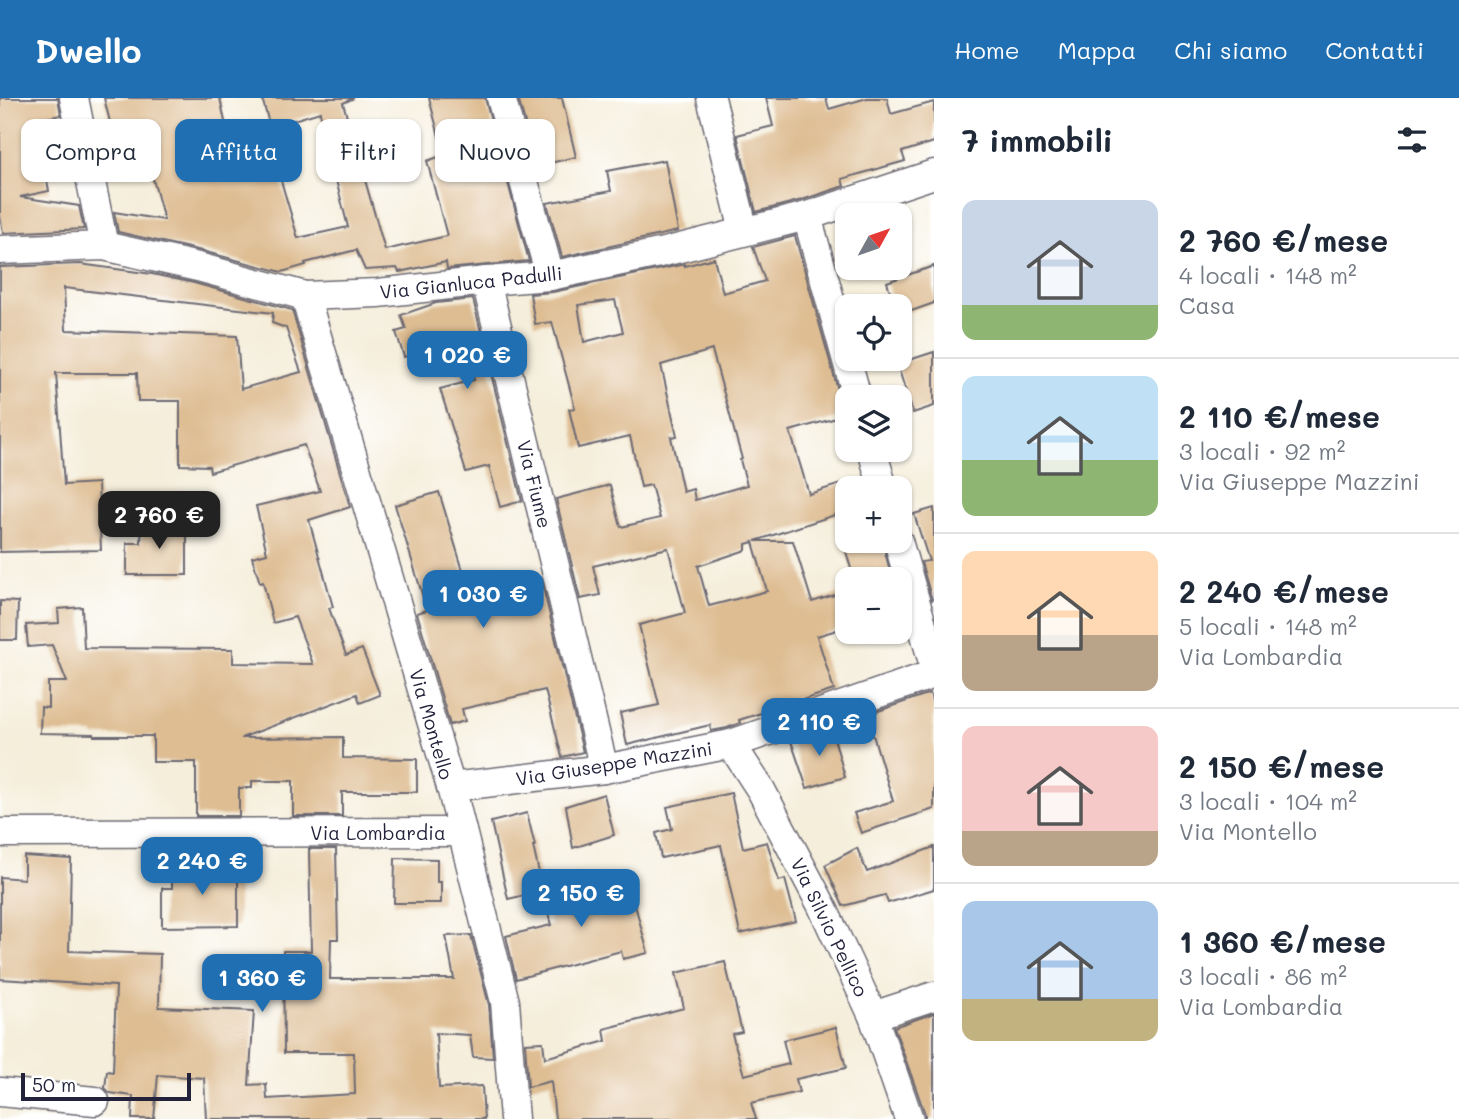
<!DOCTYPE html>
<html lang="it">
<meta charset="utf-8">
<style>
body{margin:0;font-family:Mali,sans-serif;background:#f6f6f7;color:#1f2937;height:100vh;display:flex;flex-direction:column;font-size:26px;white-space:nowrap}
*{box-sizing:border-box;margin:0}
p{font-size:23px;color:#747a83}
.icon{flex:none;width:38px;height:38px;fill:none;stroke:currentColor;stroke-width:2;stroke-linecap:round;stroke-linejoin:round}
.map{position:relative;flex:1;overflow:hidden}
.side{display:flex;flex-direction:column;background:#fff;width:525px}
.side>*{flex:none}
.top-card{position:absolute;left:21px;top:21px;width:665px;height:63px;display:flex;gap:14px}
.needle{width:46px;rotate:50deg}
.buttons{position:absolute;left:835px;top:105px;display:grid;gap:14px}
.buttons a{display:grid;place-items:center;width:77px;height:77px;border-radius:14px;background:#fff;box-shadow:0 2px 5px #0004;font-size:35px}
.scale{position:absolute;left:21px;bottom:18px;width:170px;box-sizing:border-box;padding-left:7px;border:4px solid #22223b;border-top:0;font-size:19px;line-height:24px;white-space:nowrap;color:#22223b;-webkit-text-stroke:5px #fff;paint-order:stroke}
.price{position:absolute;translate:-50% -60px;padding:0 16px;border-radius:14px;background:#1f6fb2;color:#fff;font-size:23px;line-height:46px;filter:drop-shadow(0 2px 4px #0008)}
.price::after{content:'';position:absolute;left:50%;top:42px;width:21px;height:16px;margin-left:-10px;background:inherit;clip-path:polygon(0 0,100% 0,50% 100%)}
.price.on{background:#222;color:#fff}
ul{padding:0;list-style:none}
li{display:flex;align-items:center;gap:21px;height:175px;padding:0 28px}
li+li{border-top:2px solid #e0e1e3}
li span{display:grid;place-items:center;flex:none;width:196px;height:140px;border-radius:14px;color:#555}
li>.icon{margin-inline-start:auto}
span .icon{width:84px;height:84px;fill:#fffc;stroke-width:1}
li b{font-size:30px}
h2{display:flex;justify-content:space-between;align-items:center;height:84px;padding:0 28px;font-size:30px}
.chip{padding:0 24px;border-radius:14px;background:#fff;box-shadow:0 2px 5px #0004;font-size:24px;line-height:63px}
.chip.on{background:#1f6fb2;color:#fff}
header{display:flex;align-items:center;gap:42px;box-sizing:border-box;height:98px;padding:0 35px;background:#1f6fb2;color:#fff}
header strong{font-size:33px}
nav{display:flex;gap:38px;margin-inline-start:auto;font-size:24px}
main{display:flex;flex:1;min-height:0}
.map>svg:first-child{display:block}
.building{fill:#debd93;fill-rule:evenodd}
.lines{fill:none;stroke-linecap:round;stroke-linejoin:round}
.street-casing{stroke:#6c6973;stroke-width:31}
.street{stroke:#fff;stroke-width:28}
.labels{text-anchor:middle;dominant-baseline:central;stroke-width:6;stroke-linejoin:round;paint-order:stroke}
.street-label{font-size:19px;fill:#22223b;stroke:#fff}
</style>
<header>
<strong>Dwello</strong>
<nav><a>Home</a><a>Mappa</a><a>Chi siamo</a><a>Contatti</a></nav>
</header>
<main>
<div class="map">
<svg width="934" height="1021" viewBox="0 0 934 1021">
<rect width="100%" height="100%" fill="#fff"/>
<filter id="ink" filterUnits="userSpaceOnUse"><feTurbulence type="fractalNoise" baseFrequency=".0143" numOctaves="2"/><feDisplacementMap in="SourceGraphic" scale="14" xChannelSelector="R" yChannelSelector="G"/><feConvolveMatrix kernelMatrix="1 2 1 2 8 2 1 2 1" color-interpolation-filters="sRGB"/></filter>
<filter id="wash" filterUnits="userSpaceOnUse"><feTurbulence type="fractalNoise" baseFrequency=".00686" numOctaves="4" result="noise"/><feDisplacementMap in="SourceGraphic" scale="28" xChannelSelector="R" yChannelSelector="G"/><feGaussianBlur stdDeviation="1.57" result="paint"/><feColorMatrix in="noise" values="0 0 0 0 0 0 0 0 0 0 0 0 0 0 0 0 0 1.4 0 .05"/><feComposite in="paint" operator="in"/></filter>
<g filter="url(#wash)">
<rect width="100%" height="100%" fill="#f5eedb"/>
<g id="blocks">
<g class="building">
<polygon points="0,0 58,0 61,17 36,22 49,93 20,99 79,108 84,131 3,135 0,117"/>
<polygon points="104,0 220,0 233,61 271,49 298,140 348,129 328,51 320,14 270,29 262,0 354,0 343,5 385,152 447,138 427,63 444,57 429,0 485,0 529,163 447,171 446,164 399,174 397,170 365,172 356,152 305,165 306,167 282,174 202,153 118,134 114,114 164,122 150,70 107,80 100,43 114,40"/>
<polygon points="518,0 562,0 576,59 537,68"/>
<polygon points="766,0 826,0 829,11 867,0 887,0 891,16 934,4 934,44 902,54 905,63 842,81 844,88 802,102 756,114 737,37 773,28"/>
<polygon points="665,62 678,133 562,159 547,105 611,93 607,73"/>
<path d="M795,138L841,303L847,312V317L790,333L809,396L847,384V413L755,443H793L812,504L847,493V529L817,538L834,592L739,622L740,625L727,630L711,633L710,627L627,647L620,615L659,607L639,527L685,515L668,450L593,468L600,497L580,501L556,401L610,387L621,429L660,420L651,387L641,389L630,338L578,350L569,311L575,310L552,224L535,226L530,196L553,194L685,166V168L714,160L723,195L765,183L753,149ZM615,202L623,234L584,244L578,207ZM712,252L742,361L740,362L747,387L695,402L693,391L683,394L671,339L677,338L661,267ZM753,444L767,493L709,508L698,468L746,452V446Z"/>
<path d="M80,166L152,176L194,185L292,212L350,409L309,422L333,509L329,510L346,557L362,551L380,597L360,605L357,596L241,640L343,639V660L417,661V694H342V718H293V683H252V690H239V718H196V664H153V638H94V636L40,635L41,609L48,610V584H67L52,547L28,549L26,527L59,525L58,511L82,509L84,550L233,551V565L313,566L295,519L273,525L263,484L260,485L252,459L267,455L256,408L320,393L304,347L210,374L209,368L180,367V303H138L137,275H56L64,387L98,385L101,452L0,454V169ZM64,190L273,215L272,225L286,230L301,274L241,291L237,238L66,232Z"/>
<polygon points="934,168 934,205 900,217 900,208 895,208 887,184"/>
<polygon points="473,201 522,403 500,409 489,368 466,374 440,291 474,282 463,240 404,259 396,234 406,231 401,217 436,205"/>
<polygon points="934,254 934,308 913,315 897,266"/>
<polygon points="439,394 472,502 542,485 583,654 562,659 545,592 462,611 465,623 450,627 417,515 427,512 395,407"/>
<polygon points="934,410 934,501 932,502 921,464 929,463 914,416"/>
<polygon points="142,423 168,423 168,430 187,430 187,477 127,477 127,445 141,445"/>
<polygon points="843,443 882,443 892,481 854,481"/>
<polygon points="0,503 18,504 17,542 0,542"/>
<polygon points="930,595 934,610 934,711 861,735 854,715 893,703 867,617"/>
<polygon points="831,629 845,679 807,690 791,643"/>
<polygon points="731,695 743,750 767,744 779,783 785,781 796,823 740,836 721,747 661,760 656,735 672,731 667,709"/>
<polygon points="604,696 614,737 573,750 566,708"/>
<polygon points="527,715 535,748 533,748 543,793 508,801 491,724"/>
<polygon points="934,749 934,791 888,805 885,797 843,808 825,767 857,750 867,774"/>
<polygon points="309,751 336,751 338,841 331,841 330,881 454,881 446,838 471,837 489,907 493,960 473,959 470,937 436,935 439,990 482,988 484,1021 206,1021 204,980 158,977 154,1021 132,1021 133,998 110,995 105,990 107,973 113,974 116,888 0,881 0,779 24,781 24,758 71,761 69,853 160,856 159,909 254,913 249,987 266,986 267,1001 355,996 354,955 284,955 283,853 311,853"/>
<polygon points="395,760 437,761 437,784 441,784 441,805 394,805"/>
<polygon points="181,765 238,765 238,828 162,829 162,790 172,790 172,779 181,779"/>
<polygon points="627,777 648,855 623,861 621,853 516,881 506,838 551,827 544,799"/>
<polygon points="725,864 742,934 732,936 744,977 789,966 783,942 836,929 846,970 796,981 799,994 751,1005 756,1021 555,1021 551,983 528,989 525,945 543,944 545,960 606,943 604,931 684,910 676,875"/>
<polygon points="934,915 934,1021 925,1021 925,1016 894,929"/>
</g>
</g>
</g>
<g filter="url(#ink)">
<use href="#blocks" fill-opacity="0" stroke="#6c6973" stroke-width="2"/>
<g class="lines">
<g class="street-casing">
<g id="street">
<polyline points="74,0 104,148"/>
<polyline points="501,0 550,178"/>
<polyline points="711,0 744,133"/>
<polyline points="807,118 857,299"/>
<polyline points="0,152 104,148 198,169 305,198 378,195 486,183 550,178 664,154 807,118 934,76"/>
<polyline points="486,183 604,671"/>
<polyline points="305,198 451,689 505,904 514,1021"/>
<polyline points="872,352 883,390"/>
<polyline points="898,443 934,568"/>
<polyline points="731,646 761,692 822,808 873,918 909,1021"/>
<polyline points="451,689 604,671 731,646 934,576"/>
<polyline points="0,735 462,734"/>
<polyline points="873,918 934,898"/>
<polyline points="0,994 95,1003"/>
</g>
</g>
<use href="#street" class="street"/>
</g>
</g>
<g class="labels">
<g class="street-label">
<text transform="translate(471 184) rotate(-6)">Via Gianluca Padulli</text>
<text transform="translate(535 386) rotate(76)">Via Fiume</text>
<text transform="translate(432 626) rotate(74)">Via Montello</text>
<text transform="translate(614 665) rotate(-9)">Via Giuseppe Mazzini</text>
<text x="378" y="734">Via Lombardia</text>
<text transform="translate(830 829) rotate(64)">Via Silvio Pellico</text>
</g>
</g>
</svg>
<div class="buttons">
<a><svg class="needle" viewBox="-14 -14 28 28"><path d="M0-13l5 13h-10z" fill="#e53935"/><path d="M0 13l5-13h-10z" fill="#747a83"/></svg></a>
<a><svg class="icon" aria-label="locate" viewBox="0 0 24 24"><circle cx="12" cy="12" r="6"/><path d="M12 2v4M12 18v4M2 12h4M18 12h4"/></svg></a>
<a><svg class="icon" aria-label="layers" viewBox="0 0 24 24"><path d="M12 4l9 5-9 5-9-5zM3 14l9 5 9-5"/></svg></a>
<a>+</a>
<a>−</a>
</div>
<div class="scale">50 m</div>
<b class="price" style="left:467px;top:293px">1 020 €</b>
<b class="price on" style="left:159px;top:453px">2 760 €</b>
<b class="price" style="left:483px;top:532px">1 030 €</b>
<b class="price" style="left:819px;top:660px">2 110 €</b>
<b class="price" style="left:202px;top:799px">2 240 €</b>
<b class="price" style="left:581px;top:831px">2 150 €</b>
<b class="price" style="left:262px;top:916px">1 360 €</b>
<div class="top-card">
<a class="chip">Compra</a>
<a class="chip on">Affitta</a>
<a class="chip">Filtri</a>
<a class="chip">Nuovo</a>
</div>
</div>
<section class="side">
<h2>7 immobili<svg class="icon" aria-label="filters" viewBox="0 0 24 24"><path d="M4 7h16M4 17h16"/><circle cx="9" cy="7" r="2"/><circle cx="15" cy="17" r="2"/></svg></h2>
<ul>
<li><span style="background:linear-gradient(#c9d6e8 75%,#8fb573 0)"><svg class="icon" aria-label="home" viewBox="0 0 24 24"><path d="M3 11l9-7 9 7M6 9v11h12V9"/></svg></span><div><b>2 760 €/mese</b><p>4 locali · 148 m²</p><p>Casa</p></div></li>
<li><span style="background:linear-gradient(#bfe0f5 60%,#8fb573 0)"><svg class="icon" aria-label="home" viewBox="0 0 24 24"><path d="M3 11l9-7 9 7M6 9v11h12V9"/></svg></span><div><b>2 110 €/mese</b><p>3 locali · 92 m²</p><p>Via Giuseppe Mazzini</p></div></li>
<li><span style="background:linear-gradient(#ffd9b3 60%,#b9a48a 0)"><svg class="icon" aria-label="home" viewBox="0 0 24 24"><path d="M3 11l9-7 9 7M6 9v11h12V9"/></svg></span><div><b>2 240 €/mese</b><p>5 locali · 148 m²</p><p>Via Lombardia</p></div></li>
<li><span style="background:linear-gradient(#f6c9c9 75%,#b9a48a 0)"><svg class="icon" aria-label="home" viewBox="0 0 24 24"><path d="M3 11l9-7 9 7M6 9v11h12V9"/></svg></span><div><b>2 150 €/mese</b><p>3 locali · 104 m²</p><p>Via Montello</p></div></li>
<li><span style="background:linear-gradient(#a9c7e8 70%,#c2b280 0)"><svg class="icon" aria-label="home" viewBox="0 0 24 24"><path d="M3 11l9-7 9 7M6 9v11h12V9"/></svg></span><div><b>1 360 €/mese</b><p>3 locali · 86 m²</p><p>Via Lombardia</p></div></li>
</ul>
</section>
</main>
